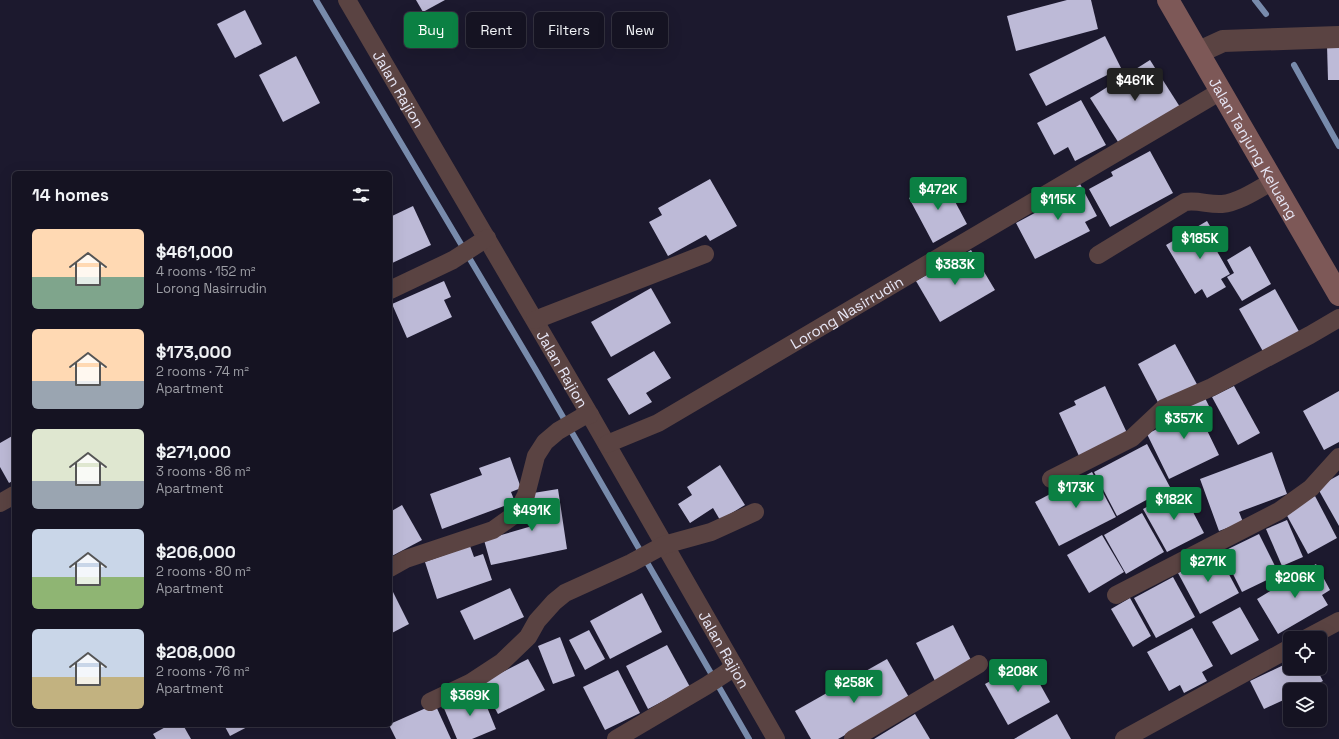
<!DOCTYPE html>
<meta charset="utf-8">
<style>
body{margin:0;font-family:"Space Grotesk",sans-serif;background:#22202f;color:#f1f3f6;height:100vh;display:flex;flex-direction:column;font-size:15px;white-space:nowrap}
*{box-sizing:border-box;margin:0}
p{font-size:13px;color:#9d9ea5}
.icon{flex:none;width:22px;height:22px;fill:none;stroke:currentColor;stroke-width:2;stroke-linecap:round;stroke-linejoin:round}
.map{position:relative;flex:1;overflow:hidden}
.panel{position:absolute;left:12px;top:171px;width:380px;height:556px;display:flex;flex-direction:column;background:#151322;border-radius:6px;box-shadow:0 4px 16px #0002,0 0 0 1px #343240}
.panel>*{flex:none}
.guide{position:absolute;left:404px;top:12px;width:380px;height:36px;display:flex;gap:8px}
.fabs{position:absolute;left:1283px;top:631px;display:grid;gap:8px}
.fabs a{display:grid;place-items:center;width:44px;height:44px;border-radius:6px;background:#151322;box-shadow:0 4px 16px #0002,0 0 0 1px #343240;font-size:20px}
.price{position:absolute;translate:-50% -34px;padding:0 9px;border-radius:4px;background:#0b8043;color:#fff;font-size:13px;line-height:26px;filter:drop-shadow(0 1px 2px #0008)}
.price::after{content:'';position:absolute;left:50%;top:24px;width:12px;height:9px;margin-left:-6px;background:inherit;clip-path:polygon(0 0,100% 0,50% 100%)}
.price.current{background:#222;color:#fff}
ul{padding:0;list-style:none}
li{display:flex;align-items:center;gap:12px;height:100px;padding:0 20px}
li span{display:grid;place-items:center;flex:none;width:112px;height:80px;border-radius:6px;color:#555}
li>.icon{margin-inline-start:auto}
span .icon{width:48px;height:48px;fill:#fffc;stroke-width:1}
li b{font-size:17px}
h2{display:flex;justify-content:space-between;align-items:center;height:48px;padding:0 20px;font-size:17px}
.tag{padding:0 14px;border-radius:6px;background:#151322;box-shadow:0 4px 16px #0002,0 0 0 1px #343240;font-size:14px;line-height:36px}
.tag.current{background:#0b8043;color:#fff}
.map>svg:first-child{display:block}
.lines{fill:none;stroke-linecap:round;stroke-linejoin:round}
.stream{stroke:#788bac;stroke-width:6}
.building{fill:#bdbad7}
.minor{stroke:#5a4342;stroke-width:18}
.tertiary{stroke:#5a4342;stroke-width:22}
.secondary{stroke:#7d5857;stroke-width:22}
.labels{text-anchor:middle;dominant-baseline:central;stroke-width:4;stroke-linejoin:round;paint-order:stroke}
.street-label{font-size:15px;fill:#e7e6f5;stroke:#130f24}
</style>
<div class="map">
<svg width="1339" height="739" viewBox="0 0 1339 739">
<rect width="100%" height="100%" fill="#1c192e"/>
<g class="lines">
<g class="stream">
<polyline points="316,0 537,372 749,739"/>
<polyline points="1255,0 1266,14"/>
<polyline points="1294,65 1339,146"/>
</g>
</g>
<g class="building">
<polygon points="416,0 445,0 423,12"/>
<polygon points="1067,0 1091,0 1098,29 1016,51 1007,16"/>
<polygon points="245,10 262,44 235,58 217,24"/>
<polygon points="1105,36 1121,68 1046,106 1029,74"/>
<polygon points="1327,45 1339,45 1339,80 1328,80"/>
<polygon points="296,56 320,103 283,122 259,75"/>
<polygon points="1150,60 1180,107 1120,145 1090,98"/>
<polygon points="1081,100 1106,145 1075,161 1068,147 1054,155 1037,123"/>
<polygon points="1150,151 1173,193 1110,227 1089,189 1113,176 1111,172"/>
<polygon points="710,179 737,226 710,241 706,235 668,256 649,222 662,215 658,208"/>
<polygon points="943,179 967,224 933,243 909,198"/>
<polygon points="1079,182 1097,216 1085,222 1090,231 1035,259 1016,223 1046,207 1042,201"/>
<polygon points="413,206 431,245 390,264 390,217"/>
<polygon points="1207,221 1220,243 1214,246 1230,274 1221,279 1226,287 1207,298 1202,289 1195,294 1166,245"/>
<polygon points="1250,246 1271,284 1242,301 1227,277 1234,273 1227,260"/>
<polygon points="971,250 995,290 940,322 916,281"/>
<polygon points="444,281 451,297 444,300 452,317 407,338 392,304"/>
<polygon points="651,288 671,323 611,357 591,322"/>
<polygon points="1275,289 1301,335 1265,355 1239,309"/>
<polygon points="1175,344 1199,388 1161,408 1138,364"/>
<polygon points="654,351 671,378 646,393 652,402 629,415 607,379"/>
<polygon points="1105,386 1127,433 1079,456 1059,413 1076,405 1074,401"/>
<polygon points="1234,386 1260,433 1238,445 1212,397"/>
<polygon points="1339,391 1339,442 1324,450 1303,411"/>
<polygon points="1205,398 1212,412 1201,418 1219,455 1169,479 1147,434 1157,429 1155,423"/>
<polygon points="14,435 14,480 9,483 0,467 0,443"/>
<polygon points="1147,444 1170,487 1117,516 1094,472"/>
<polygon points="1272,452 1287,494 1239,512 1243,522 1219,531 1200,479"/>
<polygon points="510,457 521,488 511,492 515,502 442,529 430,494 482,475 479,468"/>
<polygon points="720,465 745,505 720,520 713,508 690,523 678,504 692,495 687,487"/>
<polygon points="1092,472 1116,517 1059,546 1035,502"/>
<polygon points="1339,475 1339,526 1317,487"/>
<polygon points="558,489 567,549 491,565 484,540 532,526 527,494"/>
<polygon points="1181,489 1204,533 1167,552 1143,509"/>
<polygon points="1315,496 1337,538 1308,554 1285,512"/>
<polygon points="402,505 422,540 390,557 390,512"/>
<polygon points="1142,513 1164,552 1126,574 1104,535"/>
<polygon points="1287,520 1303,557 1282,566 1266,529"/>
<polygon points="1259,534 1279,574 1242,592 1222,552"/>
<polygon points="1102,535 1124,572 1089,593 1067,555"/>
<polygon points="470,546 474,557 483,554 492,580 437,599 425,562"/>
<polygon points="1217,552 1239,593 1200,614 1178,573"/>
<polygon points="1316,564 1330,590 1322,595 1328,605 1278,634 1257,599"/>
<polygon points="1173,577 1195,617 1156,638 1134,598"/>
<polygon points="390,586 409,624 390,634"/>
<polygon points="510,588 524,617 474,640 460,611"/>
<polygon points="642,593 662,632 610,659 590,621"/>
<polygon points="1130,598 1151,636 1133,647 1111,609"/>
<polygon points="1240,607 1259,640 1231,655 1212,622"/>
<polygon points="953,625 973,664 936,683 916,643"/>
<polygon points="1192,628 1213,666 1202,672 1207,681 1184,693 1180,685 1169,691 1147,652"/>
<polygon points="589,630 605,659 585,670 569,640"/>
<polygon points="560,637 575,676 553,684 538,646"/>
<polygon points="667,645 690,687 648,709 626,666"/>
<polygon points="528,659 545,690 498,714 481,683"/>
<polygon points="887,659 910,699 838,739 811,739 795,711"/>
<polygon points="1027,661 1050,702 1008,725 985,684"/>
<polygon points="1290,662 1290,668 1316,668 1323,681 1305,690 1290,690 1290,697 1264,709 1250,681"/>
<polygon points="618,670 640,713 605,730 583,687"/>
<polygon points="480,690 496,729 472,739 457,739 443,706"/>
<polygon points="435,704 451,739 396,739 389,725 390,724"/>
<polygon points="915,714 930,739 874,739"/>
<polygon points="1057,714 1071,739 1014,739"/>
<polygon points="169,725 183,725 191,739 156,739 153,734"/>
<polygon points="224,725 251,725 230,736"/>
</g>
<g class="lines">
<g class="minor">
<path id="s1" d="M347,0L590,415L776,739"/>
<path d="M1098,255L1185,202C1199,200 1209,205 1222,204C1238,203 1259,189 1273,181"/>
<polyline points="390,290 453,260 487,238"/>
<polyline points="535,320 705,254"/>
<path id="s2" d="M607,444L658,423L1221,91"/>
<polyline points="1051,479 1132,438 1164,408 1212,387 1310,335 1339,318"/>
<polyline points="0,503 14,495"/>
<polyline points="390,568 406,559 493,530 517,513 526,495 536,456 545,442 558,431 582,417 590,415"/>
<polyline points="1116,595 1279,511 1311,488 1339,457"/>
<polyline points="1307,638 1339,621"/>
<polyline points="430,702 470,683 502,662 528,637 537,621 554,602 565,593 631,563 664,545 711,532 755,512"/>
<polyline points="616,739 706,686 726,673 734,666"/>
<polyline points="853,739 979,664"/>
<polyline points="1124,739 1290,648"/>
</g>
<polyline class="tertiary" points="1199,52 1223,41 1339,37"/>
<path class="secondary" id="s3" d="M1168,0L1339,295"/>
</g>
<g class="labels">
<g class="street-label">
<text stroke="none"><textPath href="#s1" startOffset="103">Jalan Rajion</textPath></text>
<text stroke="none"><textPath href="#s3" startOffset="171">Jalan Tanjung Keluang</textPath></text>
<text stroke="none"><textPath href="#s2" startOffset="274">Lorong Nasirrudin</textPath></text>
<text stroke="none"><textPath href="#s1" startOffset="427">Jalan Rajion</textPath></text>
<text stroke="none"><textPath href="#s1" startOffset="751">Jalan Rajion</textPath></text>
</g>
</g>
</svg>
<div class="fabs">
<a><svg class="icon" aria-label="locate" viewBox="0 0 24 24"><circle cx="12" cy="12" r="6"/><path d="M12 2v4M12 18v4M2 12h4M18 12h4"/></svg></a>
<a><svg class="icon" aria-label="layers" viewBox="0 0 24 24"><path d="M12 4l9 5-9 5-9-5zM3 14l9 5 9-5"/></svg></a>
</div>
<b class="price current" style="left:1135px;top:102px">$461K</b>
<b class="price" style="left:938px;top:211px">$472K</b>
<b class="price" style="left:1058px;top:221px">$115K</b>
<b class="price" style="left:1200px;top:260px">$185K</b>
<b class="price" style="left:955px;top:286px">$383K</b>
<b class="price" style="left:1184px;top:440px">$357K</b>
<b class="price" style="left:1076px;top:509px">$173K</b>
<b class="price" style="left:1174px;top:521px">$182K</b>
<b class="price" style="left:532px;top:532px">$491K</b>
<b class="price" style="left:1208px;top:583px">$271K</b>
<b class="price" style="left:1295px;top:599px">$206K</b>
<b class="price" style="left:1018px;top:693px">$208K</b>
<b class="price" style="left:854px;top:704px">$258K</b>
<b class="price" style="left:470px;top:717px">$369K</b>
<div class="guide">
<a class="tag current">Buy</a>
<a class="tag">Rent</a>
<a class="tag">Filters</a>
<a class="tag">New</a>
</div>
<section class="panel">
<h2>14 homes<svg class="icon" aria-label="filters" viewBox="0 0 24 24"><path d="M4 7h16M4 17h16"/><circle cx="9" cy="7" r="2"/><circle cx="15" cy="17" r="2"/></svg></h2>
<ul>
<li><span style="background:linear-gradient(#ffd9b3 60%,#7fa58c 0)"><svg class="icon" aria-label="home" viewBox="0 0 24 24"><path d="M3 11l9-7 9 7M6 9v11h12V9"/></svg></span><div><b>$461,000</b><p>4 rooms · 152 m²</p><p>Lorong Nasirrudin</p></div></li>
<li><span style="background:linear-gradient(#ffd9b3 65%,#9aa5b1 0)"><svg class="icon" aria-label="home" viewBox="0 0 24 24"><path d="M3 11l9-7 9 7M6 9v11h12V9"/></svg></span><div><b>$173,000</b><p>2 rooms · 74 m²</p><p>Apartment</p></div></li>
<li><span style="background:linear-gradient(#dfe7d0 65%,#9aa5b1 0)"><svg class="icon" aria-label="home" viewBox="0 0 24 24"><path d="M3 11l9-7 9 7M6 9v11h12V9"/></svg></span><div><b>$271,000</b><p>3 rooms · 86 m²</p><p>Apartment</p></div></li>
<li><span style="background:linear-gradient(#c9d6e8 60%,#8fb573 0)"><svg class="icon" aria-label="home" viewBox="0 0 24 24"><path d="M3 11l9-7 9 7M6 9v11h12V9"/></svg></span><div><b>$206,000</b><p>2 rooms · 80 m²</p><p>Apartment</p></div></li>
<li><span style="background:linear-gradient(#c9d6e8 60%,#c2b280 0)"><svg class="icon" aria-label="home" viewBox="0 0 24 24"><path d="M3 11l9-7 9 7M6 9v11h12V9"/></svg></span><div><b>$208,000</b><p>2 rooms · 76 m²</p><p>Apartment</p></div></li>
</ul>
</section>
</div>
